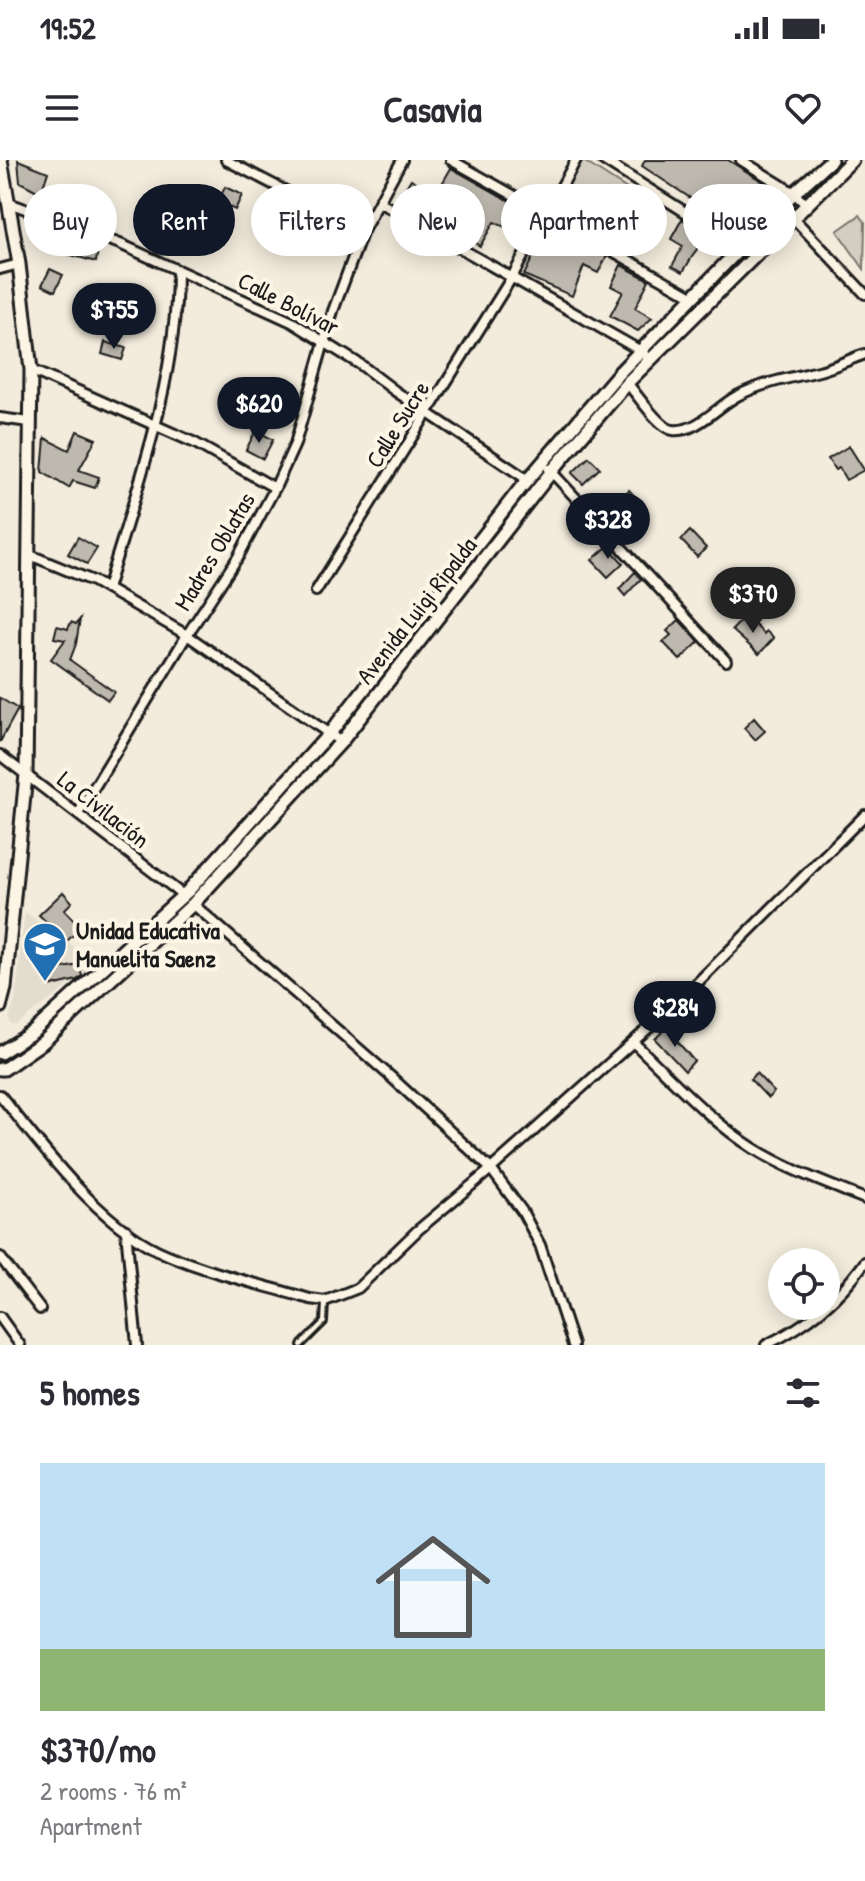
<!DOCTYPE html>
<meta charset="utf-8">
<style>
body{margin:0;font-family:"Patrick Hand",sans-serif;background:#f7f7f7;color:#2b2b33;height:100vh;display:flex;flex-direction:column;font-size:30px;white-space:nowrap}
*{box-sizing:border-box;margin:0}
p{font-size:26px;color:#7c7c81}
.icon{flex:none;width:44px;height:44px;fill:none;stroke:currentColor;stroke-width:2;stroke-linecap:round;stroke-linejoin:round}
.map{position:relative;height:1185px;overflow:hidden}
.panel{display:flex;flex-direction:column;background:#fff;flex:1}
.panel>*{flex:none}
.guide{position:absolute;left:24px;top:24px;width:818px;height:72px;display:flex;gap:16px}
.buttons{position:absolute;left:768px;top:1088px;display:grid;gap:16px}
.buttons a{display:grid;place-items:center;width:72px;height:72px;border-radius:50%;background:#fff;box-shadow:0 4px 20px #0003;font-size:40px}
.price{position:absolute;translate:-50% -68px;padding:0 18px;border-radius:28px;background:#111827;color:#fff;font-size:26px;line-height:52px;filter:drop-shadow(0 2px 4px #0008)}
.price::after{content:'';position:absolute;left:50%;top:48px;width:24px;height:18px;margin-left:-12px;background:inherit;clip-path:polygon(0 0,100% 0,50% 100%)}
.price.current{background:#222;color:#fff}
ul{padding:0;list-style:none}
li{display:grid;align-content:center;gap:16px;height:424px;padding:0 40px}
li+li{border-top:2px solid #e1e1e2}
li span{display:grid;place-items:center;height:248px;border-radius:0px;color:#555}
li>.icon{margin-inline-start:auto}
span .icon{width:144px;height:144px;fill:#fffc;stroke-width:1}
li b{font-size:34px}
h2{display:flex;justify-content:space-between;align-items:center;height:96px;padding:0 40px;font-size:34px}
.chip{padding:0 28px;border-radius:36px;background:#fff;box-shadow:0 4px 20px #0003;font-size:28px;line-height:72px}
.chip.current{background:#111827;color:#fff}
.status{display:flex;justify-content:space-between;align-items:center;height:56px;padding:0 40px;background:#fff;direction:ltr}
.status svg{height:22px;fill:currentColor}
header{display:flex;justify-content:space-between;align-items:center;height:104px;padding:0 40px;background:#fff;font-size:36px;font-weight:700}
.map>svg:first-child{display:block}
.built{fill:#e3ddcf}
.green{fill:#d3cec1;stroke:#78756e;stroke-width:2}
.building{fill:#beb9ae;stroke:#1c1c1c;stroke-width:2}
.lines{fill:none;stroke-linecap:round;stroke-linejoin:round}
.service-casing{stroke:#1c1c1c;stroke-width:10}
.minor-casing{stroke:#1c1c1c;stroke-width:14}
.tertiary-casing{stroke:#1c1c1c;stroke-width:17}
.service{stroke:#fcf5e5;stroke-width:4}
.minor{stroke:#fcf5e5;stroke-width:8}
.tertiary{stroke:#fcf5e5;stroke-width:11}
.labels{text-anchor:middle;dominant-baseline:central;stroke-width:8;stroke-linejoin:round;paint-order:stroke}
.street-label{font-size:24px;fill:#1c1c1c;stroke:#fcf5e5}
.poi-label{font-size:24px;font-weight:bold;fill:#1c1c1c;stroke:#fcf5e5;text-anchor:start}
</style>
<div class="status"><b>19:52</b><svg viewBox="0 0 49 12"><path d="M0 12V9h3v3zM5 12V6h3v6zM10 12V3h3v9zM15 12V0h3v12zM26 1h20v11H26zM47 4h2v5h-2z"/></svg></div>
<header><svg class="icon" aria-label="menu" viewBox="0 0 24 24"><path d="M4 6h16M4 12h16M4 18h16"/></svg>Casavia<svg class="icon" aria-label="heart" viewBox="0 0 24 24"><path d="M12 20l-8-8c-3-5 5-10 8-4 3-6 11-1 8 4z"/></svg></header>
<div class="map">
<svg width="865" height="1185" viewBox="0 0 865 1185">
<rect width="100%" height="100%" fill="#f3ecdd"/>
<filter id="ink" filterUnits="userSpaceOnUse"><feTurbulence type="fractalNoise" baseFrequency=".0125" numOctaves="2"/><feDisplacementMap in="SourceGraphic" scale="16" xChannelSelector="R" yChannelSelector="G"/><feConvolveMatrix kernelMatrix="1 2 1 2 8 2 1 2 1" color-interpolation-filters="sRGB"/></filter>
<g filter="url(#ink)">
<polygon class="built" points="25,752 97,804 17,865 11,865 9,858 15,841"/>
<g class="green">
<polygon points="576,0 582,0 641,38 612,88 548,52"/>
<polygon points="860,55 865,62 864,109 837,71"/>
</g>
<g class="building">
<polygon points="18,0 48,12 41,33 20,22"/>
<polygon points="645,0 728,0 773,28 768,39 749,28 744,38 730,30 716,55 642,6"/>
<polygon points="451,8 515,44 511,52 524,57 516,72 494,62 480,86 440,61 454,37 439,29"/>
<polygon points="411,19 426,28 414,50 398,41"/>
<polygon points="225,27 242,35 235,50 218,42"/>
<polygon points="742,43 759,54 743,71 728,62"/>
<polygon points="171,52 172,71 157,66 159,53"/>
<polygon points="682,59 706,74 683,112 672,106 683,86 671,79"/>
<polygon points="549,64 607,96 598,113 584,106 572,136 524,115"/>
<polygon points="63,78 86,85 89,80 99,84 96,102 60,92"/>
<polygon points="621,105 649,120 635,148 652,158 638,171 610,156 623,132 611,126"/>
<polygon points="50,109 63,115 55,131 42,125"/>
<polygon points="105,182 126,188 122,200 102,194"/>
<polygon points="256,270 273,280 263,299 246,290"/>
<polygon points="77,271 96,279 79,310 99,317 95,328 73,321 69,328 42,312 45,278 69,290"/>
<polygon points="849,286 864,310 846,320 839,308 835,310 828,299"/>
<polygon points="589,297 600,308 583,324 572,313"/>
<polygon points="629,330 637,339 621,355 612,346"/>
<polygon points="690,371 706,388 697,397 681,380"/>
<polygon points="78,377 97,388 87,404 68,394"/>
<polygon points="608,386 623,403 608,417 592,400"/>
<polygon points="635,412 641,419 625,436 619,429"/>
<polygon points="746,456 764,474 766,471 774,478 759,494 732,470"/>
<polygon points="80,459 76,484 70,500 114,532 108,540 51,499 65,480 54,478 57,466 68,469 71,462 76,464"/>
<polygon points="679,460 699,482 680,500 663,482 671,475 667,471"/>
<polygon points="0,538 18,549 0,582"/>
<polygon points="754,558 765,571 755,580 744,568"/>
<polygon points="63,732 72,742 64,750 81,768 67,781 39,755"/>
<polygon points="79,805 82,816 77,820 52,826 48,811"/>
<polygon points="666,868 694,901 685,911 655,879"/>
<polygon points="756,913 774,932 768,938 750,919"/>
</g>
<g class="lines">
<g class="service-casing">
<polyline id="service" points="301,1185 324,1162 325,1143"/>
</g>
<g class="minor-casing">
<g id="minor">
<polyline points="226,0 363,71"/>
<polyline points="451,0 694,137"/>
<polyline points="603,0 742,88"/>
<polyline points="741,0 794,33 806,45"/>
<polyline points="379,42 641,191 650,200"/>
<polyline points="9,43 120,84 292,162 361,205 395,231 528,320"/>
<polyline points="782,46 865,134"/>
<polyline points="0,109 19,104"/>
<polyline points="31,210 195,283 275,328"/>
<path d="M627,223C637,234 660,269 673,270C696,273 718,246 737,236C764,222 790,218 819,211C835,207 850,199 865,194"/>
<polyline points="0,258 29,262"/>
<polyline points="549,309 726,501"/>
<polyline points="30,395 93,421 187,475 341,582"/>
<path d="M107,429C138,325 177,220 177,111"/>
<polyline points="316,431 512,117 576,0"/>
<polyline points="0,595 183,735"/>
<polyline points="78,654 187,475 238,397 275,328 295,284 333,151 363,71 402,0"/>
<polyline points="193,744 390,916 491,1009 522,1051 540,1085 573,1185"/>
<path d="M633,882C669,916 711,962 753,988C788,1010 828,1024 865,1039"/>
<path d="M0,935C44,989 102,1069 168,1095C213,1114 263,1125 310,1139L325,1141L358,1128L418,1070L491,1009L681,839L865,655"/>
<polyline points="126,1070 137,1185"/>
<polyline points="0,1097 40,1149"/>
<polyline points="0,1157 20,1185"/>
<path d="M766,1185C809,1164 837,1141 865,1102"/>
</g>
</g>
<g class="tertiary-casing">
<g id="tertiary">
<polyline points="0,847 5,828 26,615 31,210 19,104 1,0"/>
<polyline points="0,893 33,872 188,731 330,573 520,329 618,214 794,33 831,0"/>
<polyline points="0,909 4,909 43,882 193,744 341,582 552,311 627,223 852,0"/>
</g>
</g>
<use href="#service" class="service"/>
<use href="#minor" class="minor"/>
<use href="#tertiary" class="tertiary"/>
</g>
</g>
<defs>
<g id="school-pin" transform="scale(2.3)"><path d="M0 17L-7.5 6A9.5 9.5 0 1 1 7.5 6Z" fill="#1f6fb2" stroke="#fcf5e5"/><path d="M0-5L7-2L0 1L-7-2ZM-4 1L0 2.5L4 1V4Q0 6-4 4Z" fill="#fff"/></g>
</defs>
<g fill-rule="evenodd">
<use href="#school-pin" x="45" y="784"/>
</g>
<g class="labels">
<g class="street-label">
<text transform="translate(289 143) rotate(27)">Calle Bolívar</text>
<text transform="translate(397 264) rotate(-58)">Calle Sucre</text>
<text transform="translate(214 391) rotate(-59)">Madres Oblatas</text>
<text transform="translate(416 450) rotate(-52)">Avenida Luigi Ripalda</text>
<text transform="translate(104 649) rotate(38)">La Civilación</text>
</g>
<g class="poi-label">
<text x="76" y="770">Unidad Educativa<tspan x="76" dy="28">Manuelita Saenz</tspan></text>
</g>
</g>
</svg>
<div class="buttons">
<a><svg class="icon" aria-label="locate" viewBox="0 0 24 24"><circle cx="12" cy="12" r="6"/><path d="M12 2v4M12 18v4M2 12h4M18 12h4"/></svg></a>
</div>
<b class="price" style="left:114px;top:191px">$755</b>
<b class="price" style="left:259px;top:285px">$620</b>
<b class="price" style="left:608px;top:401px">$328</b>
<b class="price current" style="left:753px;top:475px">$370</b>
<b class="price" style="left:675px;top:889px">$284</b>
<div class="guide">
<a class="chip">Buy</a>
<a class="chip current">Rent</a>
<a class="chip">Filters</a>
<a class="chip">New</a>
<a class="chip">Apartment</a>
<a class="chip">House</a>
</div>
</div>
<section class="panel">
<h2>5 homes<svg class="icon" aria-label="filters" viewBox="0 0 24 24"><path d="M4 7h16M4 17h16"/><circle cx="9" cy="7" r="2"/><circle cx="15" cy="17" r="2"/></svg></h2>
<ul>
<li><span style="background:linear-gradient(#bfe0f5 75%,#8fb573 0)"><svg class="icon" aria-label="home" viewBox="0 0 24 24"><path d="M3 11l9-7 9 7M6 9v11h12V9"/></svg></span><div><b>$370/mo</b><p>2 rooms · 76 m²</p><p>Apartment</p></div></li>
</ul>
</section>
